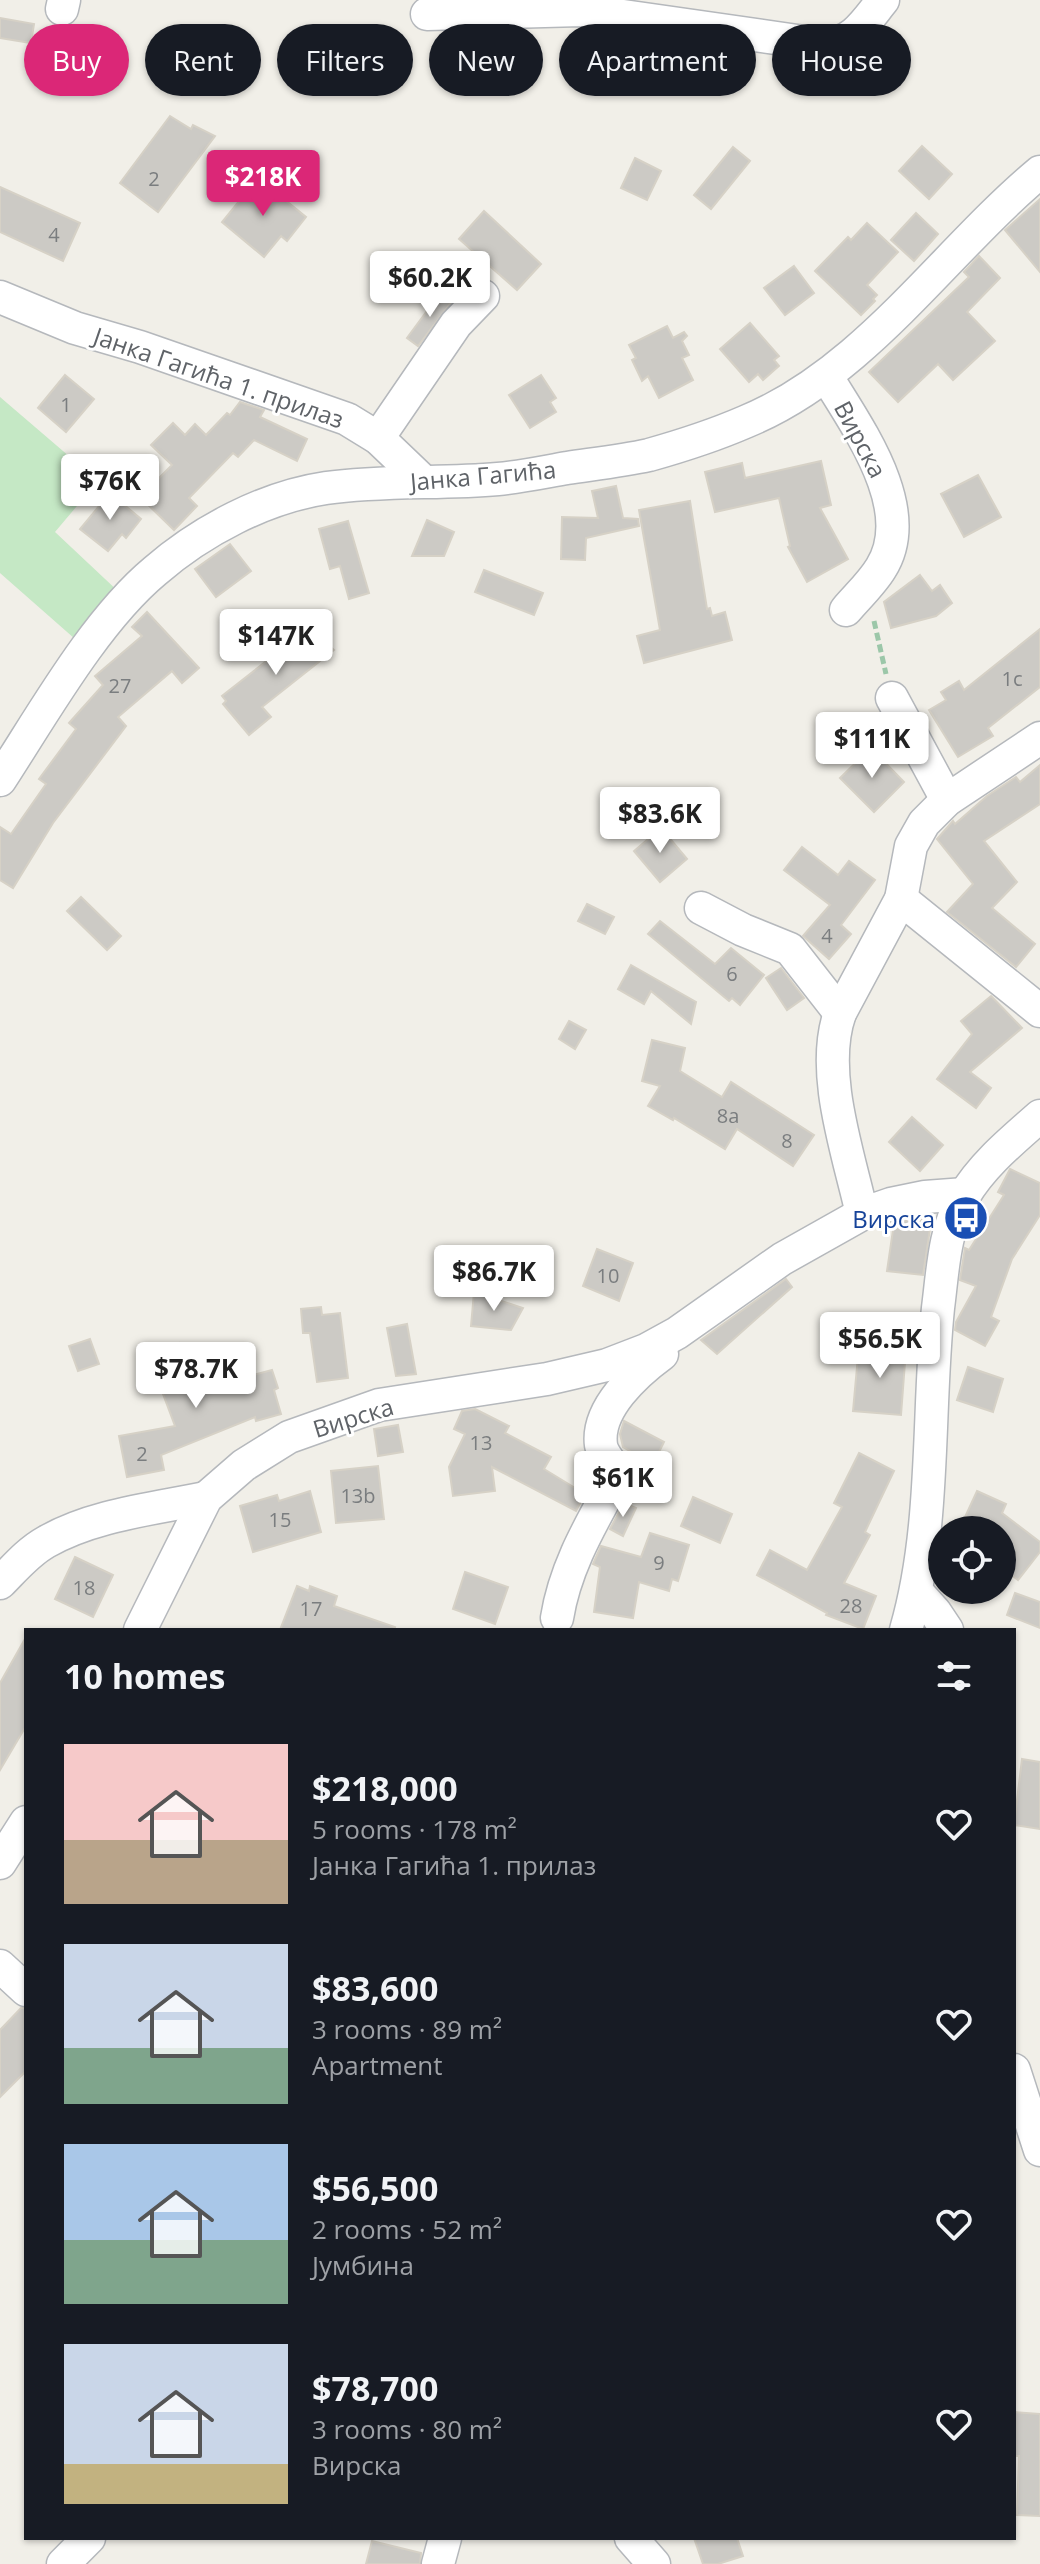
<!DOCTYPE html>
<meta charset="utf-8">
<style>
body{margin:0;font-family:"Open Sans",sans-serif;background:#20242c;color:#f1f3f6;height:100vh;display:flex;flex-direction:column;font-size:30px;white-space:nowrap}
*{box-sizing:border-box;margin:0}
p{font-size:26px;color:#9ea1a6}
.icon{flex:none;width:44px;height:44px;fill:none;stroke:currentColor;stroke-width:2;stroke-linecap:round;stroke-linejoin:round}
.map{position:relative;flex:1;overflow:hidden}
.details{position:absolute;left:24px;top:1628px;width:992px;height:912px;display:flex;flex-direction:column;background:#171b24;border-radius:0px;box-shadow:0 2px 6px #0004}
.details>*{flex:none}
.top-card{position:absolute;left:24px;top:24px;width:992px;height:72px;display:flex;gap:16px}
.fabs{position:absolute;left:928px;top:1516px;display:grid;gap:16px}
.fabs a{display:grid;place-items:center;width:88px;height:88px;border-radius:50%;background:#171b24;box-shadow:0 2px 6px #0004;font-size:40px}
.price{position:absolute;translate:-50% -68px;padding:0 18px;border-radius:8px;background:#fff;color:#222;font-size:26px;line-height:52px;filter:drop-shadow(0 2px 4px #0008)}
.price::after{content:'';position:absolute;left:50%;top:48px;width:24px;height:18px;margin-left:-12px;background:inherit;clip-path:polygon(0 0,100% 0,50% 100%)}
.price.on{background:#db2777;color:#fff}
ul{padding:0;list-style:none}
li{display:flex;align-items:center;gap:24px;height:200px;padding:0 40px}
li span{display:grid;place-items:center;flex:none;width:224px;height:160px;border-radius:0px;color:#555}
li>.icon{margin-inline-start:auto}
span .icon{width:96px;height:96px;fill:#fffc;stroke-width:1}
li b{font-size:34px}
h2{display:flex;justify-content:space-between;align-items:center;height:96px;padding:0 40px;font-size:34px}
.chip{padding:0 28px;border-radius:36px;background:#171b24;box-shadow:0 2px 6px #0004;font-size:28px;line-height:72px}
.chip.on{background:#db2777;color:#fff}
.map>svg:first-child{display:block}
.green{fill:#c5e8c5}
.building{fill:#cccac5;stroke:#d6d1c6;stroke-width:2}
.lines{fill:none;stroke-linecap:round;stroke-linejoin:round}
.minor-casing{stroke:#b5b8bc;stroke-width:35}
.path{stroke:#9cc7a9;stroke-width:5;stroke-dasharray:8 4;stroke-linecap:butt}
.minor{stroke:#fff;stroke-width:32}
.labels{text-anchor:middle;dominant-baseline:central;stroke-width:6;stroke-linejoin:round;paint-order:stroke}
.number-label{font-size:20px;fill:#7a7d7f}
.street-label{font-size:24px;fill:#5f6368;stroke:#fff}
.transit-label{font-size:24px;fill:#164399;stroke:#fff;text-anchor:end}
</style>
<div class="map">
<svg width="1040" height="2564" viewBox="0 0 1040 2564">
<rect width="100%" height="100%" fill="#f1efe8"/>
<polygon class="green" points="0,397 98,481 55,532 121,594 83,646 0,573"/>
<g class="building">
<polygon points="0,18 34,24 31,43 0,38"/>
<polygon points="181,26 226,32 223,65 177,60"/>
<polygon points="170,116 191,129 193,125 215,136 158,212 120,183"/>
<polygon points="922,146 952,174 929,199 899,171"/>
<polygon points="733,147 750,161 711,209 694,195"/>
<polygon points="635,158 661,171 647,200 621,188"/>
<polygon points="258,178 306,217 287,241 281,236 264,257 222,222"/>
<polygon points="0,187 80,223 63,261 0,232"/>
<polygon points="1040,199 1040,272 1005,230"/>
<polygon points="484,211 541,264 517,290 459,239"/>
<polygon points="916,213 938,234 914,261 891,240"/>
<polygon points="867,223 898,252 867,285 877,295 873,299 875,301 861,315 815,271 848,237 851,240"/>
<polygon points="979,256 1000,278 967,312 995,341 953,380 938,364 898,402 869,372 969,277 964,272"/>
<polygon points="794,266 814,293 785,315 764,288"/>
<polygon points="441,292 452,301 418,346 407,338"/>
<polygon points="750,323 779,356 774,360 779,366 763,380 758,374 749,382 720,349"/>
<polygon points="667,326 673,338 684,332 687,336 682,341 689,355 682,358 693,380 659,398 648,376 642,381 632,360 636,358 629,345"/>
<polygon points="65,375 94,399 66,432 38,408"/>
<polygon points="541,375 556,398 550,402 556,412 530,428 509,395"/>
<polygon points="240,402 264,410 260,417 307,439 297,461 254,440 238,457 233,453 189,498 197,506 174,530 140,497 172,465 151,445 173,423 185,435 195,424 206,435 227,413 230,415"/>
<polygon points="821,461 831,505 820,508 848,559 807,582 788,547 790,546 779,498 715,512 705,472 742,463 745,478"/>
<polygon points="978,475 1001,517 964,537 941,494"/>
<polygon points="616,486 623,518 638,519 639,526 586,538 585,560 561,559 562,517 598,518 592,491"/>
<polygon points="110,493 141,519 126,538 122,534 108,551 80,529"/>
<polygon points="690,501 707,609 710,608 712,616 725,612 732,640 644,663 637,636 660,630 639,510"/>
<polygon points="427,520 454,532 444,556 412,556"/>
<polygon points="348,521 369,593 349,599 340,566 330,569 319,529"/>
<polygon points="230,544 251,571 216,597 195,569"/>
<polygon points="484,570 543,593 534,615 475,592"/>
<polygon points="920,575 932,591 940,585 952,603 936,616 891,628 884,602"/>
<polygon points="147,612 199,668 182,683 172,671 118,717 126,726 53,823 13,888 0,880 0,827 11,834 46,784 39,779 76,729 69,723 103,685 95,676 142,636 132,627"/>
<polygon points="317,621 329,637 323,641 334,650 262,707 271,717 249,735 223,704 226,701 222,696"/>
<polygon points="1040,629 1040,687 988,728 993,736 958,757 929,710 946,700 941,692 959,681 964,690"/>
<polygon points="871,748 904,782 874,812 840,778"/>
<polygon points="1040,765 1040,804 984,841 1017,882 992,908 1035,944 1016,967 947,912 973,884 937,839 953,821 955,824 987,796 1016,777 1020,782"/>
<polygon points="661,828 687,859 660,882 634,851"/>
<polygon points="802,847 838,875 849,861 875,880 841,925 851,934 829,959 803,936 830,905 784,870"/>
<polygon points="81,897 121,936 107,950 67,911"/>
<polygon points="587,904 614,917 605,934 578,921"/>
<polygon points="660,921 715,964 731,948 764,975 740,1005 732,998 729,1001 648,934"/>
<polygon points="631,965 696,1002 691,1024 651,991 644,1004 618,989"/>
<polygon points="781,968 804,998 787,1010 766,978"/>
<polygon points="991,996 1022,1028 970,1072 991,1088 976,1108 937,1079 972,1034 961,1021"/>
<polygon points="569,1021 586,1030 575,1049 559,1039"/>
<polygon points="652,1040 685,1048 680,1071 722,1097 731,1082 814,1135 793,1166 737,1129 725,1149 674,1118 673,1120 648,1106 660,1086 642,1081"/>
<polygon points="912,1117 943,1145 920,1171 889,1142"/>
<polygon points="1010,1169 1040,1183 1040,1215 1012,1259 991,1317 999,1321 985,1346 955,1330 956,1322 976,1286 960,1280 962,1267 965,1248 969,1250 1004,1195 998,1192"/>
<polygon points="932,1216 923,1275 887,1271 894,1223"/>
<polygon points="597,1249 633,1263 619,1301 583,1286"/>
<polygon points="786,1279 792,1287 717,1354 701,1340"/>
<polygon points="474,1292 523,1308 511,1330 471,1326"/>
<polygon points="321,1307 322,1315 340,1313 348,1378 317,1382 310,1333 303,1333 301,1309"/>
<polygon points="407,1324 416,1374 396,1376 387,1328"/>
<polygon points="90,1339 99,1364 78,1371 69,1346"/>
<polygon points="179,1343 196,1390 272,1370 278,1388 274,1390 281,1414 256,1421 255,1417 161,1455 164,1470 127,1477 119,1436 175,1426 148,1354"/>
<polygon points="859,1345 906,1349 901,1415 853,1411"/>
<polygon points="968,1367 1003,1379 993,1412 957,1400"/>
<polygon points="475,1409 509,1426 505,1433 551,1457 544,1469 585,1494 576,1511 492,1467 495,1491 453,1496 449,1467 465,1434 454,1429 462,1411"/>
<polygon points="624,1421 664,1442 653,1464 623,1447 620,1434"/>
<polygon points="398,1425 403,1452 378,1456 374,1429"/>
<polygon points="859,1453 894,1471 865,1532 870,1535 844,1583 876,1596 863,1629 826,1615 827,1613 757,1575 770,1550 807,1570 842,1507 834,1503"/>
<polygon points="378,1466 384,1519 336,1523 331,1471"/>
<polygon points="310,1491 321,1532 253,1552 240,1506 277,1495 279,1501"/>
<polygon points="977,1491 1006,1504 1002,1513 1040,1542 1040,1552 1018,1580 1002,1568 1002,1530 959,1530"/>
<polygon points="693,1497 732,1514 720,1543 681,1526"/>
<polygon points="624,1503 636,1508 623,1536 610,1529"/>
<polygon points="650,1533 689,1545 678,1581 672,1579 669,1591 639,1582 633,1618 594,1612 600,1567 593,1564 601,1546 641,1557"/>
<polygon points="75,1557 113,1575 93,1617 55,1599"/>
<polygon points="465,1572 508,1587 495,1624 453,1609"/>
<polygon points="297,1586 309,1591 310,1586 337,1596 334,1606 395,1627 394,1630 280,1630"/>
<polygon points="1015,1593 1040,1602 1040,1628 1007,1615"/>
<polygon points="26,1637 26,1726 0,1770 0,1683"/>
<polygon points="1022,1759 1040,1762 1040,1829 1014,1825"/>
<polygon points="21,2008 26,2008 26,2071 0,2097 0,2030"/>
<polygon points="1014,2412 1040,2414 1040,2516 1017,2515 1019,2456 1014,2456"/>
<polygon points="694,2538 737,2538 743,2556 718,2564 703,2564"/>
<polygon points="372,2541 421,2553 420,2564 366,2564"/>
</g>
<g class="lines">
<g class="minor-casing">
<g id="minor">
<polyline points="62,9 64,0"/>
<path d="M427,14L581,10L825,45C854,43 866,21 883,0"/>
<polyline points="0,297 75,328 140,347 347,419 378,438 423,481"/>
<path d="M827,377C857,427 918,509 881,568C872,583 857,597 846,610"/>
<polyline points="378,438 456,324 483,296"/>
<polyline points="892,698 947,800"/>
<path d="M0,780C43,714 95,621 155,571C201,531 265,497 326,488C382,480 441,484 498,479C521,477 544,472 567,468C594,464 622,461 649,455C681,446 715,435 745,422C865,373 943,253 1040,172"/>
<polyline points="901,899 1040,1011"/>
<polyline points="701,908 743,930 790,949 840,1013"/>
<path d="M862,1214C849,1155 819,1072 840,1013L901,899L911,846L924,823L947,800L1040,738"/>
<path d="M0,1583C14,1569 28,1552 46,1542C93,1515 153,1509 206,1498"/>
<polyline points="917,1592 935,1612 947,1630"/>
<path d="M557,1618C565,1567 591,1524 615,1480C617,1464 603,1459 601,1445C596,1409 636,1373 662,1354"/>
<polyline points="140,1630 206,1498 244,1465 289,1437 379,1405 547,1379 607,1365 646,1350 677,1333 782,1259 862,1214 891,1204 925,1197 965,1194"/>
<path d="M906,1630C936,1526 927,1415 938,1308C943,1269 944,1230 964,1196C983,1164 1013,1140 1040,1116"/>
<polyline points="0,1863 26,1822"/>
<polyline points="0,1966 26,1990"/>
<polyline points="1014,2070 1040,2150"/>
<polyline points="631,2538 654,2564"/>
<polyline points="63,2564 89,2538"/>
<polyline points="438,2564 445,2538"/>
</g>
</g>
<polyline class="path" points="874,621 886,674"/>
<use href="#minor" class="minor"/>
</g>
<defs>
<g id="bus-disc" transform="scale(2.3)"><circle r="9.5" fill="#1a4fb4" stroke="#fff"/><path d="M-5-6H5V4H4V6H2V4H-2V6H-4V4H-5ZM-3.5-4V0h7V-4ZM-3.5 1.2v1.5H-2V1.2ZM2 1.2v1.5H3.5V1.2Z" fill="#fff"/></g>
</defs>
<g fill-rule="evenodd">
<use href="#bus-disc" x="966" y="1218"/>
</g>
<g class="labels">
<g class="number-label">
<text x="154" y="178">2</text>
<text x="54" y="234">4</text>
<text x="66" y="404">1</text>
<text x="1012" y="678">1c</text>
<text x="120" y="685">27</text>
<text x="827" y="935">4</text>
<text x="732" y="973">6</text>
<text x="728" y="1115">8a</text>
<text x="787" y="1140">8</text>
<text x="608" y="1275">10</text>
<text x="481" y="1442">13</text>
<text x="142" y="1453">2</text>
<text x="358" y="1495">13b</text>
<text x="280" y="1519">15</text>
<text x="659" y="1562">9</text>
<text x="84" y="1587">18</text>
<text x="851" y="1605">28</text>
<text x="311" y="1608">17</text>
</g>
<g class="street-label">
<text transform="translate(219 377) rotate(19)">Јанка Гагића 1. прилаз</text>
<text transform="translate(861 439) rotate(62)">Вирска</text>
<text transform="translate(483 475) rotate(-5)">Јанка Гагића</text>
<text transform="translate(353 1417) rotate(-17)">Вирска</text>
</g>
<g class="transit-label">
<text x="935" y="1218">Вирска</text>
</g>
</g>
</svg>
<div class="fabs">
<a><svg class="icon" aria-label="locate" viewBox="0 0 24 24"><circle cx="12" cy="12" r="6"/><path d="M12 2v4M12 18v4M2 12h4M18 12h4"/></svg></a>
</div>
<b class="price on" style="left:263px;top:218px">$218K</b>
<b class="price" style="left:430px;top:319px">$60.2K</b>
<b class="price" style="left:110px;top:522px">$76K</b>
<b class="price" style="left:276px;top:677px">$147K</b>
<b class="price" style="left:872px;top:780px">$111K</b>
<b class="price" style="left:660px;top:855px">$83.6K</b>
<b class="price" style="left:494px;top:1313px">$86.7K</b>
<b class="price" style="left:880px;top:1380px">$56.5K</b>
<b class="price" style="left:196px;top:1410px">$78.7K</b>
<b class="price" style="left:623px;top:1519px">$61K</b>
<div class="top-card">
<a class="chip on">Buy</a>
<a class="chip">Rent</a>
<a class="chip">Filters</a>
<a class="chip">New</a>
<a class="chip">Apartment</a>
<a class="chip">House</a>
</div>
<section class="details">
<h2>10 homes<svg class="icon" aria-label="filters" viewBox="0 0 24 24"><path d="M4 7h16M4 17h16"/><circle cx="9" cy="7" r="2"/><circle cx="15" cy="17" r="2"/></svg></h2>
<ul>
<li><span style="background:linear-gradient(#f6c9c9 60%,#b9a48a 0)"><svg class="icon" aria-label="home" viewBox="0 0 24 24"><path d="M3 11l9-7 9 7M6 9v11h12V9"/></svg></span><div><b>$218,000</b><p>5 rooms · 178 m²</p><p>Јанка Гагића 1. прилаз</p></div><svg class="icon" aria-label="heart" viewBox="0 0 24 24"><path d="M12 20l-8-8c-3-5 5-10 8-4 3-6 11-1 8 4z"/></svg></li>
<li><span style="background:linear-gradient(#c9d6e8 65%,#7fa58c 0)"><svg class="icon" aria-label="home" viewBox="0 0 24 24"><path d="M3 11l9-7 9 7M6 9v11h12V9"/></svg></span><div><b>$83,600</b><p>3 rooms · 89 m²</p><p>Apartment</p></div><svg class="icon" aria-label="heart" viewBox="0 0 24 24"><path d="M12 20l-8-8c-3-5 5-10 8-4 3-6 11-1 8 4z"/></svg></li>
<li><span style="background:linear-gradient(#a9c7e8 60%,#7fa58c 0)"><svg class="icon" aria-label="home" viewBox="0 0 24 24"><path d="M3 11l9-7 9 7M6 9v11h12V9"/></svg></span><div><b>$56,500</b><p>2 rooms · 52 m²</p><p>Јумбина</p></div><svg class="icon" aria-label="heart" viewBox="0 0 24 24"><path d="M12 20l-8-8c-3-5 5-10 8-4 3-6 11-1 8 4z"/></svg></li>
<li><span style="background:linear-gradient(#c9d6e8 75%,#c2b280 0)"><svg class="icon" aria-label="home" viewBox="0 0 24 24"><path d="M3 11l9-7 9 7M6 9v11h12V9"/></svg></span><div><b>$78,700</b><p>3 rooms · 80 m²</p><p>Вирска</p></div><svg class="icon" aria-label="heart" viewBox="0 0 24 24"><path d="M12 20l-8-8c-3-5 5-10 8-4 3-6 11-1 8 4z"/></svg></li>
</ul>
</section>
</div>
